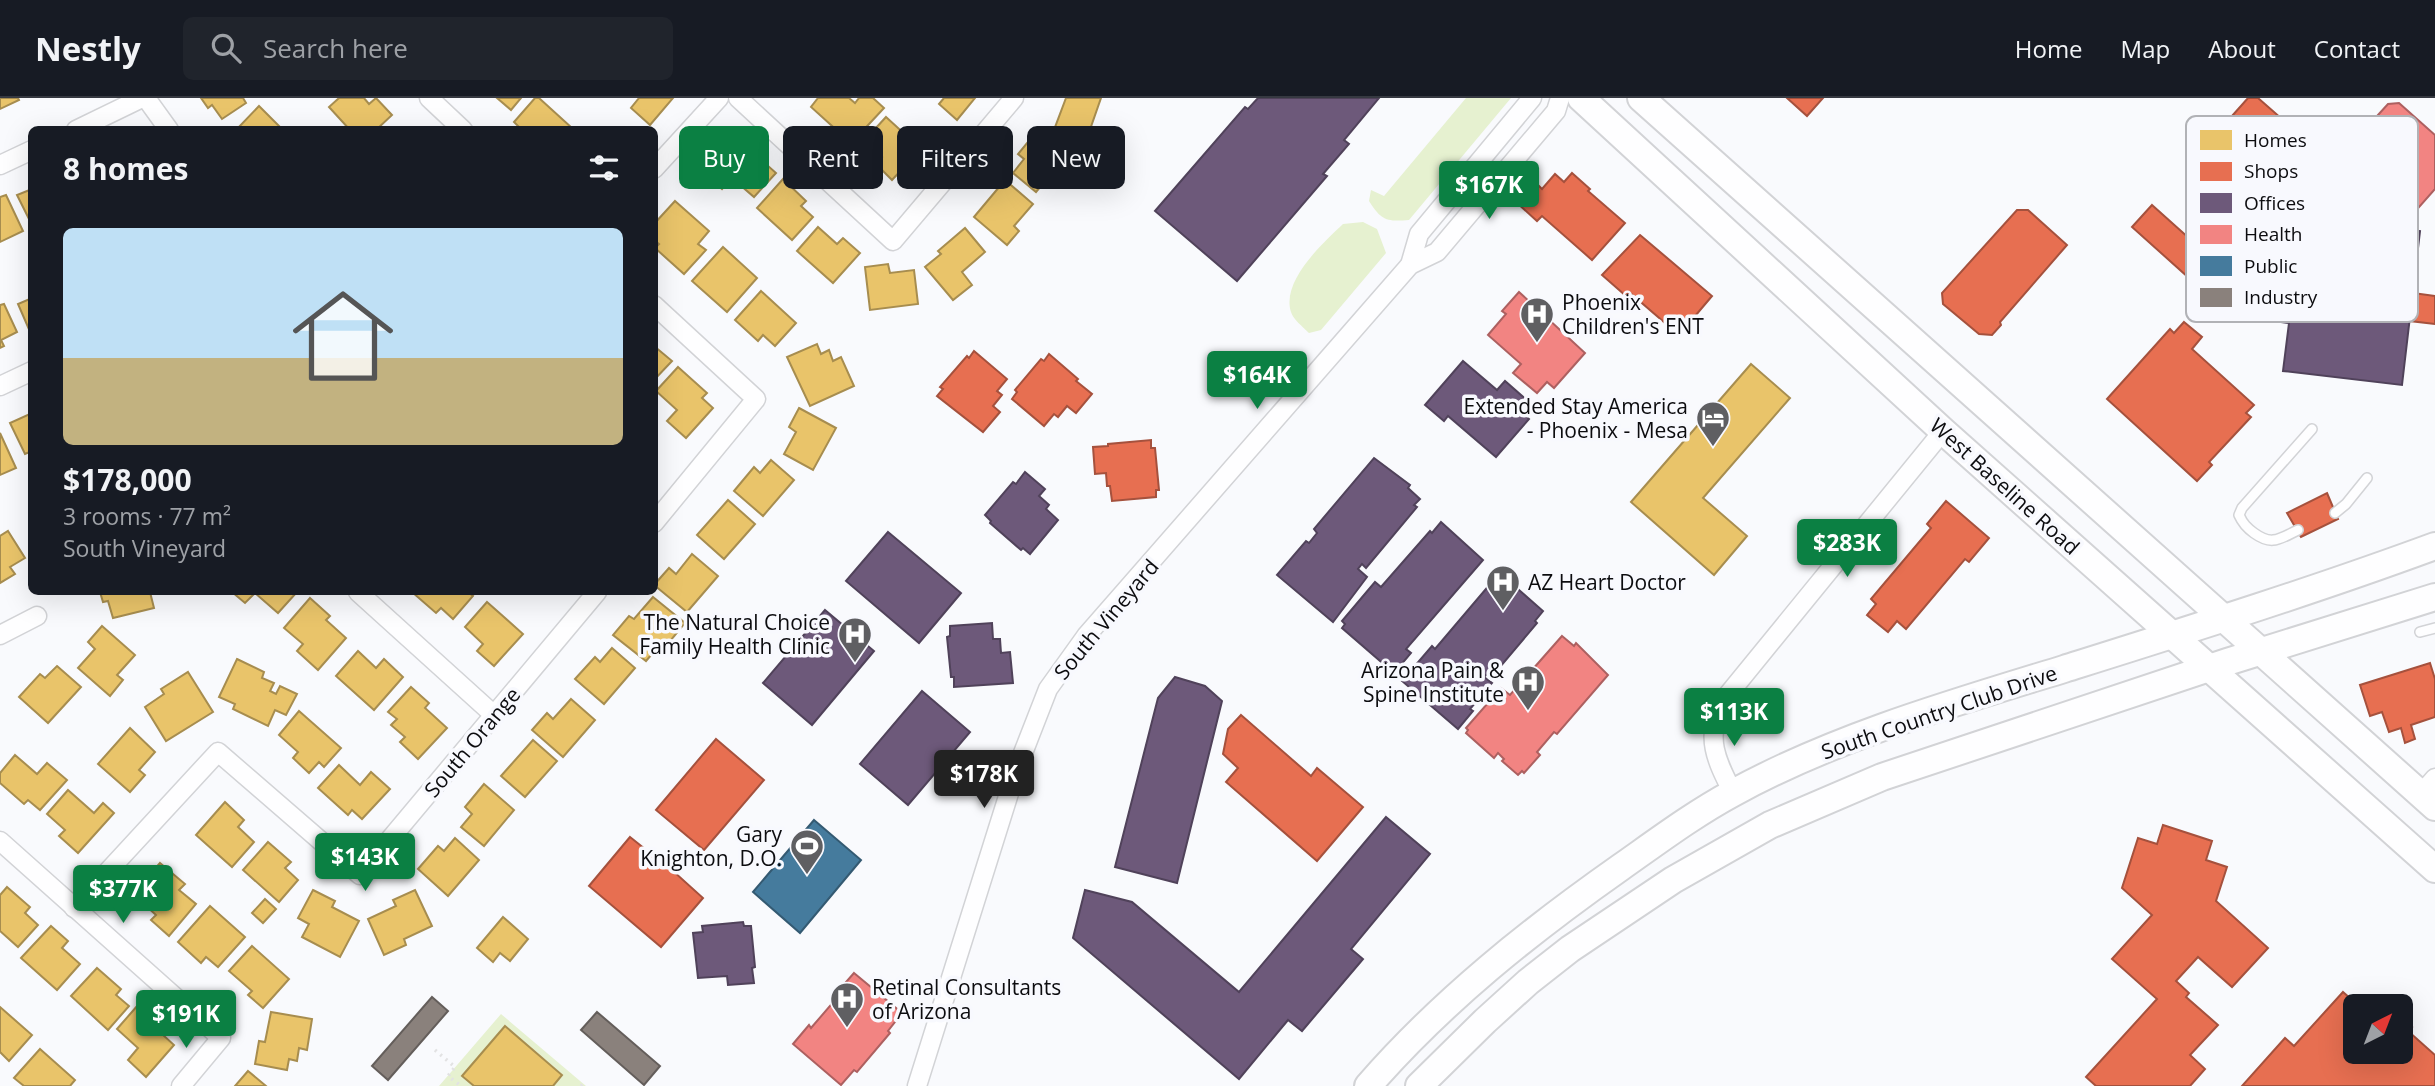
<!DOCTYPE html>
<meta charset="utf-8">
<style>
body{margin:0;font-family:"Open Sans",sans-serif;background:#20242c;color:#f1f3f6;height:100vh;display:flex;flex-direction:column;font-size:26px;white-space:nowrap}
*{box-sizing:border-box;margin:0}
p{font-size:23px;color:#9ea1a6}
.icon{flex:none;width:38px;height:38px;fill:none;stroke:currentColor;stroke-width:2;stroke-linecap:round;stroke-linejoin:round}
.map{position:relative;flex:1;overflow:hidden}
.drawer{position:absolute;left:28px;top:28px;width:630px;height:469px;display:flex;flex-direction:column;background:#171b24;border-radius:10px;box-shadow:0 7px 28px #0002}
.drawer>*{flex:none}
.top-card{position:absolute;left:679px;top:28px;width:665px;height:63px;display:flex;gap:14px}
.needle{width:46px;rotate:42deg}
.tools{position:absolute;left:2343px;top:896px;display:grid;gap:14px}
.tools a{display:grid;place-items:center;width:70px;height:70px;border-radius:10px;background:#171b24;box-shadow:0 7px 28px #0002;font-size:35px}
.price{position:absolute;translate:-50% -60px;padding:0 16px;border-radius:7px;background:#0b8043;color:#fff;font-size:23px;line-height:46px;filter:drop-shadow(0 2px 4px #0008)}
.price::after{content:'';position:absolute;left:50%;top:42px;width:21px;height:16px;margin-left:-10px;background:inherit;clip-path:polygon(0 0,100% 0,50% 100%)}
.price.selected{background:#222;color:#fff}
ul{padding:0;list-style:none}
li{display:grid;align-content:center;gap:14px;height:371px;padding:0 35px}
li+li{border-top:2px solid #363941}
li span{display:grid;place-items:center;height:217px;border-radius:10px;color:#555}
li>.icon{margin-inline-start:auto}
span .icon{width:126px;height:126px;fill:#fffc;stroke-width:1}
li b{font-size:30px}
h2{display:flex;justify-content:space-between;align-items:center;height:84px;padding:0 35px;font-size:30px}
.tag{padding:0 24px;border-radius:10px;background:#171b24;box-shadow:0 7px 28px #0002;font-size:24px;line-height:63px}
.tag.selected{background:#0b8043;color:#fff}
header{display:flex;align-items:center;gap:42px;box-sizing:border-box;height:98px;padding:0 35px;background:#171b24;border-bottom:2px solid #363941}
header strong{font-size:33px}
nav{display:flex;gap:38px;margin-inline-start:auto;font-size:24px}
.search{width:490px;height:63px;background:#20242c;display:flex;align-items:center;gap:18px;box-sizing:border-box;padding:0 24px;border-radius:10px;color:#9ea1a6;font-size:26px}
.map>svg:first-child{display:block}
.green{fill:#e6f1d0}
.homes{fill:#e9c46a;stroke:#a78d4f;stroke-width:2}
.shops{fill:#e76f51;stroke:#a5513d;stroke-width:2}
.offices{fill:#6d597a;stroke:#50425a;stroke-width:2}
.health{fill:#f28482;stroke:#ad6060;stroke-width:2}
.public{fill:#457b9d;stroke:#345a72;stroke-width:2}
.industry{fill:#8a817c;stroke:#645e5b;stroke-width:2}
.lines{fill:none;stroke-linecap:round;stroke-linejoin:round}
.lane-casing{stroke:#d2d3d6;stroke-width:12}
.street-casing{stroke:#d2d3d6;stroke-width:21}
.primary-casing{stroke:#d2d3d6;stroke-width:30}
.path{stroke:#e2e2e3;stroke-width:3.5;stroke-dasharray:2 5;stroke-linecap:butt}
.lane{stroke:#fefeff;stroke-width:9}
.street{stroke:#fefeff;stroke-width:18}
.primary{stroke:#fefeff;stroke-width:26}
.labels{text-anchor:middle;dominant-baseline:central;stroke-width:7;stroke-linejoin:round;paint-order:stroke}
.poi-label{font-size:21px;fill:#0c0c0f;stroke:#f8f9fe;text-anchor:end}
.street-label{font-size:21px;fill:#0c0c0f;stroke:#f8f9fe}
.key{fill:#f8f9fe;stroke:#b1b2b6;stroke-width:2}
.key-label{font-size:19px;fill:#0c0c0f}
</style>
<header>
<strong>Nestly</strong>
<div class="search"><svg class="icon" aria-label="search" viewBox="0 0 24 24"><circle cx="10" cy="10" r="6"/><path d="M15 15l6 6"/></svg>Search here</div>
<nav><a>Home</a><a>Map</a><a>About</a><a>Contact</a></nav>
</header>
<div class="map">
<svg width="2435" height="988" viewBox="0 0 2435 988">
<rect width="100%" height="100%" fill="#f9fafd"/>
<g class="green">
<path d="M1466,0H1511L1409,122C1386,124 1381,122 1369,103L1371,92L1384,98Z"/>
<path d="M1363,124L1377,131L1386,155L1321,232L1309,235C1303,229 1293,221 1291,214C1281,183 1323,145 1343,126Z"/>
<polygon points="501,916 586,988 553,988 562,976 505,928 462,978 474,988 439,988"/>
</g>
<g class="homes">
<polygon points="0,0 18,0 19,2 0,11"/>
<polygon points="201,0 243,0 246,5 222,21 212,7 208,10"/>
<polygon points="339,0 364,0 369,6 376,0 392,17 376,32 350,32 329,9"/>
<polygon points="497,0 521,0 511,12"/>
<polygon points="535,0 539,0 572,30 570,32 522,32 514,24"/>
<polygon points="639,0 673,0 650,27 631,10"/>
<polygon points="818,0 849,0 855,5 859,0 873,0 884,10 856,40 846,31 841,36 811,9"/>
<polygon points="944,0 975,0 957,22 939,6"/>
<polygon points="1066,0 1101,0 1086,43 1054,32"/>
<polygon points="259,8 283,32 236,32"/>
<polygon points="886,19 921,51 892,82 876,66 882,59 864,43"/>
<polygon points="1037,33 1066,58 1036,94 1013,75 1024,61 1018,56"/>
<polygon points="730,43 752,63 757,58 776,75 754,99 732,80 722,91 702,73"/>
<polygon points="783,81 806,103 801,108 813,119 792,142 757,110"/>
<polygon points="1005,82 1033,106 1014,128 1019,133 1007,147 974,119"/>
<polygon points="32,91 32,127 17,97"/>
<polygon points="6,97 23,133 0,144 0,99"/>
<polygon points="675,103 709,133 698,146 706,152 684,176 655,150 659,146 654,142 654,126"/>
<polygon points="818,129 837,146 843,140 860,155 833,185 797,153"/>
<polygon points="965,130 985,154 962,174 972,187 953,202 925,169 941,156 938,153"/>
<polygon points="723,149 757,180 727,214 692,183"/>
<polygon points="888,166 890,175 914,172 918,206 870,212 865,169"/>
<polygon points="761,193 796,225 775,248 763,237 758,243 735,222"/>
<polygon points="32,200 32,236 31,236 18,206"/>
<polygon points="4,206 17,234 1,242 4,248 0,250 0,207"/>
<polygon points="817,246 821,256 829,252 833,263 841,259 854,288 810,308 787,259"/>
<polygon points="654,248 672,263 654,282"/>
<polygon points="1751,266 1790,300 1703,400 1747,438 1714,477 1631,404"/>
<polygon points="678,269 707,295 702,300 713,310 686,340 667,323 677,312 656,293"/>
<polygon points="799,310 836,330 813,372 784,356 796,334 789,329"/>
<polygon points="32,315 32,353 25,356 10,325"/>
<polygon points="0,335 16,370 0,377"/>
<polygon points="771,362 794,382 763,418 734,393 754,369 760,375"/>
<polygon points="728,402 755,426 724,461 697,437"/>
<polygon points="8,433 25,460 10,469 15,476 0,485 0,438"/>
<polygon points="692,456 718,478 687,514 654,487 669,470 676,476"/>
<polygon points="100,494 150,494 154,510 113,520 108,503 103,504"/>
<polygon points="232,494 297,494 278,515 255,495 245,505"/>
<polygon points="412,494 468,494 473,498 453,521 441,510 436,515"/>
<polygon points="653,499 685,525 662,553 658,549 646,563 613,537 629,518 634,521"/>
<polygon points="310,500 330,518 326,522 346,540 318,572 297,553 303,546 284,530"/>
<polygon points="487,504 523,536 494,568 477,553 483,546 465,529"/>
<polygon points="102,528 135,557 117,577 123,582 110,598 78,570 95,551 88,544"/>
<polygon points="612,550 635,570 604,606 575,581 595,559 600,564"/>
<polygon points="358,553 376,570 384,561 403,579 374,612 336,578"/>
<polygon points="237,561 264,574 262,580 274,585 270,593 276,596 280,588 297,596 286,617 275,612 268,628 233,611 235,606 219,599"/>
<polygon points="57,568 81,589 48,625 19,599 40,576 45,580"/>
<polygon points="188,574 213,614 166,643 145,609 164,596 161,591"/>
<polygon points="411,589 429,605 425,610 447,630 418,661 400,644 405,639 391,627 397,621 388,614"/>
<polygon points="571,601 595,622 563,659 532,632 547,615 553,621"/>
<polygon points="299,613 341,650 324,669 319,664 309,675 293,660 298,654 279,637"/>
<polygon points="130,630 155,654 139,672 145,677 130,694 98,666"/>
<polygon points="533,642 557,663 525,699 501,678"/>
<polygon points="15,657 37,676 47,665 67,682 40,712 28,702 24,706 0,685 0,675"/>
<polygon points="339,667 360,687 371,674 390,691 362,721 352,712 348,717 318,690"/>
<polygon points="484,686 514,712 484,748 461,729 472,716 465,709"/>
<polygon points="68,692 94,715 103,705 114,715 78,755 59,738 65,732 47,716"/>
<polygon points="225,704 244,722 238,729 254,744 232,769 196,737"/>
<polygon points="455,740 479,762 448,798 418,771 438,748 444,753"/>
<polygon points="268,744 291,764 285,770 298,782 279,804 243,772"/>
<polygon points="160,765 185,786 179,792 196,806 169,838 151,822 156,817 133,796"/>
<polygon points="7,789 30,809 25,815 38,827 18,849 0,833 0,797"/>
<polygon points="313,792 335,803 332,809 359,823 340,859 302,839 309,826 298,820"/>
<polygon points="415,792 432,828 404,841 406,847 384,857 368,821 396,808 393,802"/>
<polygon points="265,801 276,811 263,825 252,815"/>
<polygon points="210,808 245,839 218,869 206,859 201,865 178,844"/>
<polygon points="503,819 528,841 510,863 500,855 493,864 477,850"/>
<polygon points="51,828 68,843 62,850 80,866 57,892 21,860"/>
<polygon points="252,848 289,881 263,910 248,897 252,893 229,873"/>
<polygon points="97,870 121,891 116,897 129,908 108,932 71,898"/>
<polygon points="138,907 167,932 163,937 174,947 146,979 128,962 138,950 117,931"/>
<polygon points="0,909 32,937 9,963 0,954"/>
<polygon points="271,914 312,921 307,952 299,950 297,963 289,961 287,972 255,966 259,943 265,944"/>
<polygon points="505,928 562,977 553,988 474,988 462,978"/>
<polygon points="40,951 75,982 70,988 24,988 14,980"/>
<polygon points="248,973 266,988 235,988"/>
</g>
<g class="shops">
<polygon points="1787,0 1823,0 1807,18"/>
<polygon points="2248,0 2258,0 2298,35 2277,58 2232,18"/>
<polygon points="1572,75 1590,91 1588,93 1625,125 1592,162 1542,118 1537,123 1516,104 1534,83 1542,91 1555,76 1564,84"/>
<polygon points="2152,107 2209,158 2189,180 2132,129"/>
<polygon points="2017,112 2028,112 2067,147 2000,224 2001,227 1992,237 1979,236 1943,206 1942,195"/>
<polygon points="1640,137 1712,198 1679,237 1629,194 1626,198 1602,177"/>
<polygon points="2413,195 2435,198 2435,226 2410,223"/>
<polygon points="2184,224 2202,239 2192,251 2254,307 2246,315 2251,319 2209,364 2212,367 2197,383 2107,301 2170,231 2174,235"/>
<polygon points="974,253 1007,281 997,293 1002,297 993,308 1000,314 983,334 937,298 943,291 940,289 967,258 969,260"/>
<polygon points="1049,256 1078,281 1076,283 1092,296 1076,315 1067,308 1058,319 1054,316 1044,328 1012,301 1017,294 1015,292 1041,261 1044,263"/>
<polygon points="1151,342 1151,350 1155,350 1159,392 1156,392 1156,399 1112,403 1110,388 1107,388 1106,375 1095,376 1093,349 1108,348 1108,346"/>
<polygon points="2327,395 2338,421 2301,439 2287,415"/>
<polygon points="1946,403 1989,440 1969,464 1965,461 1906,531 1897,523 1888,534 1867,517 1876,506 1871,501 1931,430 1927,426"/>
<polygon points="2430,565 2435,581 2435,619 2411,627 2415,641 2405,645 2401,630 2389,634 2382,614 2370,618 2360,587"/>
<polygon points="1241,617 1311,678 1317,670 1363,709 1317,763 1226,684 1238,670 1223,656 1228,631"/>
<polygon points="716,641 764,682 704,752 656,712"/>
<polygon points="2163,727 2212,743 2206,762 2227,769 2216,803 2268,850 2232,889 2198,859 2176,883 2189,895 2186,899 2218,927 2190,957 2205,971 2190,988 2096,988 2086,979 2157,901 2112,861 2152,817 2122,790 2138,740 2157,746"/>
<polygon points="630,739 650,755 651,753 703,800 661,849 589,788"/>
<polygon points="2343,894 2359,908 2356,908 2356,954 2401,954 2401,919 2412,929 2408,933 2435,957 2435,988 2242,988 2285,940 2294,948"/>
</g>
<g class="offices">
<polygon points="1258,0 1379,0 1344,42 1349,46 1323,76 1327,78 1237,183 1155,113 1245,9 1248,11"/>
<polygon points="2301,118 2420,133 2402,287 2283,273 2289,225 2273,223 2280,163 2296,165"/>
<polygon points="1463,263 1497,292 1505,283 1529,304 1521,313 1529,321 1496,359 1448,318 1444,323 1425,307"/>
<polygon points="1374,360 1410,387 1408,390 1420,401 1414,407 1417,409 1366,470 1362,466 1358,471 1367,479 1333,524 1277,477 1306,443 1309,445 1317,435 1314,431"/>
<polygon points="1025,374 1045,391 1039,398 1049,407 1046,411 1058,422 1030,456 1023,450 1021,452 990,425 991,423 985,417 1013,384 1016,386"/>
<polygon points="1441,424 1483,462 1406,551 1411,555 1394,575 1342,530 1345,526 1342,523 1375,484 1381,489 1430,433 1432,435"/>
<polygon points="888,434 961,495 919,545 846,483"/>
<polygon points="1497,478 1509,488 1511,485 1543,513 1535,523 1537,525 1495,575 1491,572 1484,579 1492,585 1470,611 1473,613 1458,631 1402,583 1432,548 1435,551"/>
<polygon points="825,512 874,553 812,627 763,585"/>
<polygon points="992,525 993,541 1000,541 1001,555 1010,554 1013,585 954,589 954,579 951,579 947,539 950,538 950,528"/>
<polygon points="1175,579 1205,588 1222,603 1177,785 1115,769 1158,600"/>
<polygon points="922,593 970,634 908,707 860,666"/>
<polygon points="1386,719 1430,756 1351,851 1363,861 1302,933 1288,922 1239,981 1073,840 1085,792 1132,804 1239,894"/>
<polygon points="743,824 744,828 751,828 755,869 752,870 754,885 728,887 727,878 698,880 693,835 703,834 702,828"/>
</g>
<g class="health">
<polygon points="2399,5 2435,37 2435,91 2413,116 2396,113 2374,94 2358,111 2338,107 2315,86 2388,6"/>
<polygon points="1519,194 1585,255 1554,290 1547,284 1537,295 1513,275 1521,266 1488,237 1506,216 1502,213"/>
<polygon points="1562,538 1574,548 1576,545 1608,577 1557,636 1554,634 1537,654 1540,657 1524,675 1522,673 1518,677 1502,663 1504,661 1498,655 1494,660 1466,635 1468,632 1466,630 1501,590 1510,597"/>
<polygon points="854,875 902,915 888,933 890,935 857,974 854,972 841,987 793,946 809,927 811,930 842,894 839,892"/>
</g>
<polygon class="public" points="814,722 861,762 800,835 753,794"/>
<g class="industry">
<polygon points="432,899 448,913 388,982 372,968"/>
<polygon points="597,914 660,968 644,987 581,932"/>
</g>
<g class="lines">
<g class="lane-casing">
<g id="lane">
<polyline points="2335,415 2346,406 2367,380"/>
<path d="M2298,432C2279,441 2272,448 2254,435C2247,430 2243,426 2239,417L2242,410L2312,331"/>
<polyline points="2420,534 2435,530"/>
</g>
</g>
<g class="street-casing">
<g id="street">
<polyline points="146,0 169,32"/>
<polyline points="429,0 463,32"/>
<polyline points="738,0 893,143 1014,0"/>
<polyline points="76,32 142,0"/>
<polyline points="0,67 32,52"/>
<polyline points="654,71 719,0"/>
<polyline points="1410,167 1419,136 1532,0"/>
<polyline points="654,207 756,301 654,425"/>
<polyline points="0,288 32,273"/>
<polyline points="358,494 494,617"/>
<polyline points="0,537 37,518"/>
<path d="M1733,695C1716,662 1705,640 1722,604L1943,333"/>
<polyline points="2421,696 2435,680"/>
<polyline points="0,743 221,940 181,988"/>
<polyline points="74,810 218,654 360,777 597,494"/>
<polyline points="917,988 1016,673 1048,591 1086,538 1410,167 1437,154 1556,13 1560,0"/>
</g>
</g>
<g class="primary-casing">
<g id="primary">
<polyline points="1581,0 1943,333 2435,771"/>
<polyline points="1641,0 2435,709"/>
<path d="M1368,988C1442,903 1530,833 1621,769C1658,743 1694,716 1733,695C1835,639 1953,605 2064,571C2188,532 2313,493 2435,448"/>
<polyline points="1419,988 1485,923 1528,884 1570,851 1673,782 1770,727 1882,679 2227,564 2435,499"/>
</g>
</g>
<g class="path">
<polyline points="435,952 455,969 448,978 461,988"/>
<polyline points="581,988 583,986 586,988"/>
</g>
<use href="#lane" class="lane"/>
<use href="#street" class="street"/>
<use href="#primary" class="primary"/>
</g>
<defs>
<g id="hospital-pin" transform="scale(1.75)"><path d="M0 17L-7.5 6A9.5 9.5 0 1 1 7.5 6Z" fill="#5f5f62" stroke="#f8f9fe"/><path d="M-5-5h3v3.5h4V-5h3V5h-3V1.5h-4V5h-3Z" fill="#fff"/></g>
<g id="hotel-pin" transform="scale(1.75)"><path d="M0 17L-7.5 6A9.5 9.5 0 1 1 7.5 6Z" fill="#5f5f62" stroke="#f8f9fe"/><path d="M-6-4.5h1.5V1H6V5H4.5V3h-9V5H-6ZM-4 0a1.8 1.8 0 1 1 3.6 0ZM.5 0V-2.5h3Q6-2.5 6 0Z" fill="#fff"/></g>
<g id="stadium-pin" transform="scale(1.75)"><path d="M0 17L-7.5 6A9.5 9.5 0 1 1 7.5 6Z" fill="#5f5f62" stroke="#f8f9fe"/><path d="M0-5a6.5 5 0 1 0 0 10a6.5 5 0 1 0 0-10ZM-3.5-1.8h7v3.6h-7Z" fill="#fff"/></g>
</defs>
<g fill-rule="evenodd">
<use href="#hospital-pin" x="1537" y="216"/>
<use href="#hotel-pin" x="1713" y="320"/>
<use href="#hospital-pin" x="1503" y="484"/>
<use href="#hospital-pin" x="855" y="536"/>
<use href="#hospital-pin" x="1528" y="584"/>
<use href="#stadium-pin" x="807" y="748"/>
<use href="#hospital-pin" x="847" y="901"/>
</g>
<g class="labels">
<g class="poi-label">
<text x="1562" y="204" text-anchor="start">Phoenix<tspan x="1562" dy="24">Children's ENT</tspan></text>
<text x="1688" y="308">Extended Stay America<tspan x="1688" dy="24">- Phoenix - Mesa</tspan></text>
<text x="1528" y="484" text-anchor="start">AZ Heart Doctor</text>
<text x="830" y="524">The Natural Choice<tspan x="830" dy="24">Family Health Clinic</tspan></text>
<text x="1504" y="572">Arizona Pain &amp;<tspan x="1504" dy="24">Spine Institute</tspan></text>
<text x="782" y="736">Gary<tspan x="782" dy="24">Knighton, D.O.</tspan></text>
<text x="872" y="889" text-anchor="start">Retinal Consultants<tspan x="872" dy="24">of Arizona</tspan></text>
</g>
<g class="street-label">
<text transform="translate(2005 388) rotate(42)">West Baseline Road</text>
<text transform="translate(1106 521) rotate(-50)">South Vineyard</text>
<text transform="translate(1939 614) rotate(-19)">South Country Club Drive</text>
<text transform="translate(472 644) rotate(-50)">South Orange</text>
</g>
</g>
<rect x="2186" y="18" width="232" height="206" rx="10" class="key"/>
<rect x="2200" y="32" width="32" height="20" fill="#e9c46a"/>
<rect x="2200" y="64" width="32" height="19" fill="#e76f51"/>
<rect x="2200" y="95" width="32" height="20" fill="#6d597a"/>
<rect x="2200" y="127" width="32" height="19" fill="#f28482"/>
<rect x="2200" y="158" width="32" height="20" fill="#457b9d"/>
<rect x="2200" y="190" width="32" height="19" fill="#8a817c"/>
<g class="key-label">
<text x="2244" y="49">Homes</text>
<text x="2244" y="80">Shops</text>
<text x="2244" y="112">Offices</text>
<text x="2244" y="143">Health</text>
<text x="2244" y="175">Public</text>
<text x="2244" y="206">Industry</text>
</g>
</svg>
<div class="tools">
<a><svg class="needle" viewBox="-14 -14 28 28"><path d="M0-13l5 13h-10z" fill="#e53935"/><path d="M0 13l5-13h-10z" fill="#9ea1a6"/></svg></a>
</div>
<b class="price" style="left:1489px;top:123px">$167K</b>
<b class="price" style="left:1257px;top:313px">$164K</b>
<b class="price" style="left:1847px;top:481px">$283K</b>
<b class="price" style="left:1734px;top:650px">$113K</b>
<b class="price selected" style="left:984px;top:712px">$178K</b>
<b class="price" style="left:365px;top:795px">$143K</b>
<b class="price" style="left:123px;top:827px">$377K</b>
<b class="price" style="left:186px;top:952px">$191K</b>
<div class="top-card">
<a class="tag selected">Buy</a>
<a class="tag">Rent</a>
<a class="tag">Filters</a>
<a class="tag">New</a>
</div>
<section class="drawer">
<h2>8 homes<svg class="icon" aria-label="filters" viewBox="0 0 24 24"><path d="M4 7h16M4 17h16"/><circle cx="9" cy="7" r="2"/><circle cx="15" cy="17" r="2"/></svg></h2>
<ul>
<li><span style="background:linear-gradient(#bfe0f5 60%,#c2b280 0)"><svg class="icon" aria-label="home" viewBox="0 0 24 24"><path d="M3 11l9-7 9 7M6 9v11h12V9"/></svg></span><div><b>$178,000</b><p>3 rooms · 77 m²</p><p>South Vineyard</p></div></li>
</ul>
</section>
</div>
